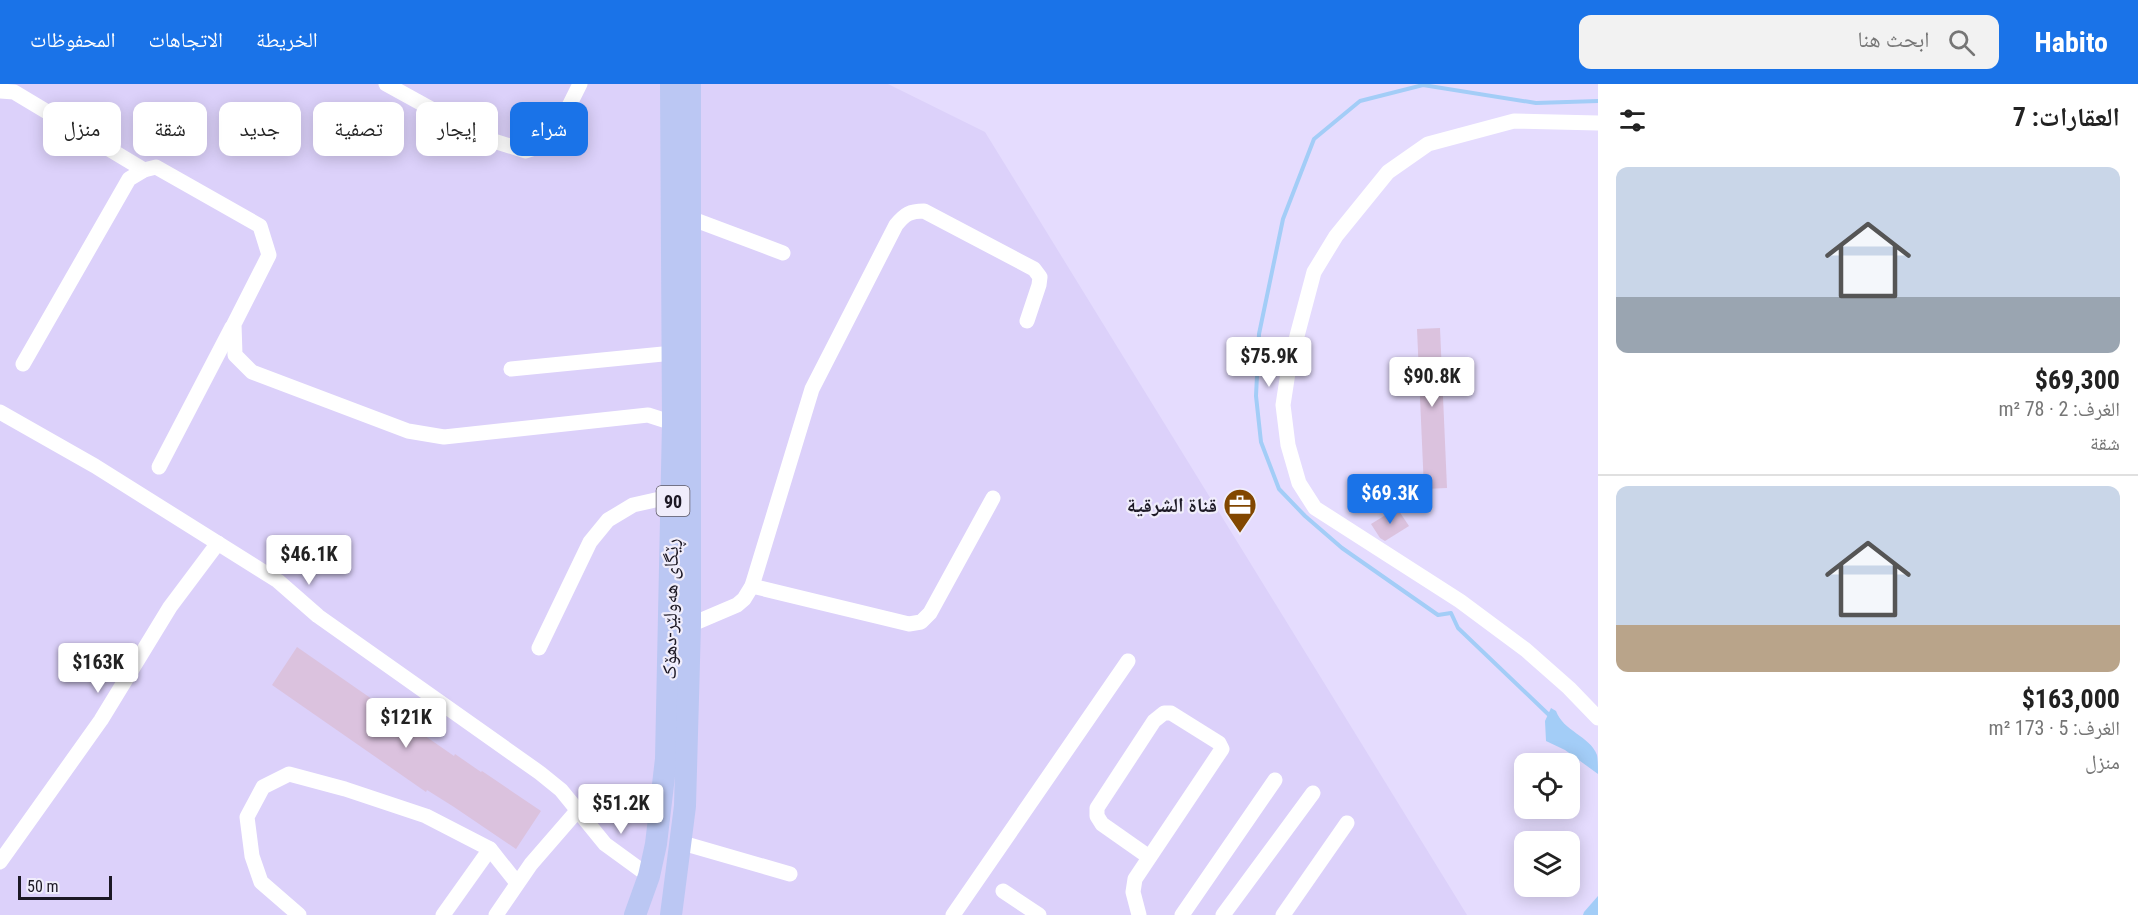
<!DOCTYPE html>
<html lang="ar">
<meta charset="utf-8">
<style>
body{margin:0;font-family:"Roboto Condensed","Noto Naskh Arabic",sans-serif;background:#f2f2f2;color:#222;direction:rtl;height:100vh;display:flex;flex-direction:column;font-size:22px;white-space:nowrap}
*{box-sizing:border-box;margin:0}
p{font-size:20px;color:#767676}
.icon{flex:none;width:33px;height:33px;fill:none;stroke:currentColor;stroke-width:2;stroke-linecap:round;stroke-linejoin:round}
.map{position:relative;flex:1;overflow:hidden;direction:ltr}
.details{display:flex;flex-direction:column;background:#fff;width:540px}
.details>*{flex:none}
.top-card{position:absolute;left:18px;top:18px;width:570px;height:54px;direction:rtl;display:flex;gap:12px}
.tools{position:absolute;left:1514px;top:669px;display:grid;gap:12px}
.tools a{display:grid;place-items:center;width:66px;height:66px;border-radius:12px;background:#fff;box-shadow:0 3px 15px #0003;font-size:30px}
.scale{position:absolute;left:18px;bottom:15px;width:94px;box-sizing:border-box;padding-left:6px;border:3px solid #1c1824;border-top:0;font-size:16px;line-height:21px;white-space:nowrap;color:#1c1824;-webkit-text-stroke:4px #f0edfb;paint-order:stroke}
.price{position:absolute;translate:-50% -51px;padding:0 14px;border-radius:6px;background:#fff;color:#222;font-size:20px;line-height:39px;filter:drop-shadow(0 2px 3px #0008)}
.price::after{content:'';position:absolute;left:50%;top:36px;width:18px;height:14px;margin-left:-9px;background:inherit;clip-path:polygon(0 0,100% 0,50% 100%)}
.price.active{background:#1a73e8;color:#fff}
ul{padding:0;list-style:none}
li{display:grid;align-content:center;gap:12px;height:318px;padding:0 18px}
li+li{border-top:2px solid #e0e0e0}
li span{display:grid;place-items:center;height:186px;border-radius:12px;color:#555}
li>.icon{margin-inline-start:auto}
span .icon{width:108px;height:108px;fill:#fffc;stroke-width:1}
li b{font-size:26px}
h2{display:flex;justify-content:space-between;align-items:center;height:72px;padding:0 18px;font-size:26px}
.tag{padding:0 21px;border-radius:12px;background:#fff;box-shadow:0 3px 15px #0003;font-size:21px;line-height:54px}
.tag.active{background:#1a73e8;color:#fff}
header{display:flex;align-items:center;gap:36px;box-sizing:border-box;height:84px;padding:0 30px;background:#1a73e8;color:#fff}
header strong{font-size:28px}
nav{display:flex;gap:33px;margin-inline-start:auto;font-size:21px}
.search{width:420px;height:54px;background:#f2f2f2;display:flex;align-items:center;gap:15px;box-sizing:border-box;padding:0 21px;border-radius:12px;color:#767676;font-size:22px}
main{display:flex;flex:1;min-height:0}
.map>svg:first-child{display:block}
.built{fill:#dcd1fa}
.water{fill:#a3cdf7}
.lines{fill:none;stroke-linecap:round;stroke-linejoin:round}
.stream{stroke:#a3cdf7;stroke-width:4}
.building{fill:#dbc2de}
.minor{stroke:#fff;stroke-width:15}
.highway{stroke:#bbc7f3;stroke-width:22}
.labels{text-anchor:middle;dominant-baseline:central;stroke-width:4.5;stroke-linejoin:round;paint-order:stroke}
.shield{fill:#f0edfb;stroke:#5c5864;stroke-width:1.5}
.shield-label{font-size:18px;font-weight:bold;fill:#1c1824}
.poi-label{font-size:20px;font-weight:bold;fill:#1c1824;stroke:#f0edfb;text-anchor:end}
.street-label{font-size:20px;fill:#1c1824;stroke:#f0edfb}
</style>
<header>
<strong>Habito</strong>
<div class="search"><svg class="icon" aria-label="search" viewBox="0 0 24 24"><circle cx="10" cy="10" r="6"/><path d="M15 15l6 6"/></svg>ابحث هنا</div>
<nav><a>الخريطة</a><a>الاتجاهات</a><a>المحفوظات</a></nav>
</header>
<main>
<section class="details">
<h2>العقارات: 7<svg class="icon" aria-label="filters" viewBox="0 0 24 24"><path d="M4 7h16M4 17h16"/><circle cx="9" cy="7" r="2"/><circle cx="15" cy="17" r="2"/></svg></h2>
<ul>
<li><span style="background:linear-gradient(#c9d6e8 70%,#9aa5b1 0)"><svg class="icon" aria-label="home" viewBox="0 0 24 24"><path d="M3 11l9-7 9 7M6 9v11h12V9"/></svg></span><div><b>$69,300</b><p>الغرف: 2 · 78 m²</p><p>شقة</p></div></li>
<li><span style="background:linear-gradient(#c9d6e8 75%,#b9a48a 0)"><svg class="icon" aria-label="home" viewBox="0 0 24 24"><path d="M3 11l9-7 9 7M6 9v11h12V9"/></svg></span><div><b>$163,000</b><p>الغرف: 5 · 173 m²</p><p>منزل</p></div></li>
</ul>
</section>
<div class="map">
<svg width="1598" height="831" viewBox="0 0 1598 831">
<rect width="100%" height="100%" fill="#e5dcfe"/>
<polygon class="built" points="0,0 888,0 985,48 1467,831 0,831"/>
<g class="water">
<path d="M1551,624L1556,627C1563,647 1590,652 1597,671C1598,676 1598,685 1598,690L1565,666L1546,657L1545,637Z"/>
<polygon points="1598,812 1598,831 1583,831 1584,828"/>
</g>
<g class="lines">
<polyline class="stream" points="1548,630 1458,544 1451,529 1438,531 1342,464 1305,432 1279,405 1261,358 1256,312 1259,250 1283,135 1314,55 1360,17 1423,1 1536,19 1598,17"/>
</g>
<g class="building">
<polygon points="1440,244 1447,404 1424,405 1417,245"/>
<polygon points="1397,424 1409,442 1385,457 1380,454 1371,440"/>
<polygon points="297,563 454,672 455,670 481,688 482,687 541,727 516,765 454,723 427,706 426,708 272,601"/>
</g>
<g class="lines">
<g class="minor">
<polyline points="386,0 484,54 526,67 547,60 558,44 580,0"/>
<polyline points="0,7 14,8 144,86"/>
<polyline points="1598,39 1514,37 1428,60 1388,88 1336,152 1314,188 1289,282 1283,321 1288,361 1299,399 1315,424 1460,517 1526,566 1569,604 1598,634"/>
<polyline points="690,134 783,169"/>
<polyline points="23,280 129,95 144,86 156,83 260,142 269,171 234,240 235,271 252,288 408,347 444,353 648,331 673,339"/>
<polyline points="511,285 673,269"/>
<polyline points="0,328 95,382 278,497 318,532 540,689 561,706 605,760 649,792"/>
<polyline points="159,383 232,243"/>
<polyline points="752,502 909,540 921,538 930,529 993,414"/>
<path d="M690,541L737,521L744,515L752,502L812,305L896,141C905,130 910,127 924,127L1034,185L1040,193L1039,201L1027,237"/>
<polyline points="539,564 590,458 608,436 633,421 673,412"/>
<polyline points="679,758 790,790"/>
<polyline points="0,778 101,636 170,523 218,459"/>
<polyline points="1003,807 1039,831"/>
<polyline points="299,831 261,798 252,772 247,733 263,703 289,690 345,705 426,732 490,765 517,799"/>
<polyline points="443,831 490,765"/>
<polyline points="496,831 531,780 577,727"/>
<polyline points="953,831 1128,577"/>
<polyline points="1139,831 1133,808 1135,795 1222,665 1219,659 1171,629 1164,629 1154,637 1097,724 1097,732 1102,740 1149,773"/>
<polyline points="1182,831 1275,696"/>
<polyline points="1223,831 1313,709"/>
<polyline points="1283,831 1347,739"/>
</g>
<g class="highway">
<polyline points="635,831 649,792 656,760 666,675 673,339 671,0"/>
<polyline points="671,831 685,722 690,541 690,0"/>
</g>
</g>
<defs>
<g id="office-pin" transform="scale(1.725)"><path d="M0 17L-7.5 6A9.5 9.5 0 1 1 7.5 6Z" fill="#824700" stroke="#f0edfb"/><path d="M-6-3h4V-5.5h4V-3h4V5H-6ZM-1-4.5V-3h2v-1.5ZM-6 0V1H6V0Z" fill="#fff"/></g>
</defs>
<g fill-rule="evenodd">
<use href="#office-pin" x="1240" y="421"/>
</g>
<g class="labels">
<rect class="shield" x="656.5" y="402" width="33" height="30" rx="4.5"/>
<g class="shield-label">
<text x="673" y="417">90</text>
</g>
<g class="poi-label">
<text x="1217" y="421">قناة الشرقية</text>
</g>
<g class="street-label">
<text transform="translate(670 525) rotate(-89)">ڕێگای هەولێر-دهۆک</text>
</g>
</g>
</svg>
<div class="tools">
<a><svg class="icon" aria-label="locate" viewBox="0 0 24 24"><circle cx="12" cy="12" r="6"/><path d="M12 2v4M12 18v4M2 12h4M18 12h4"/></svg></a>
<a><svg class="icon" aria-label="layers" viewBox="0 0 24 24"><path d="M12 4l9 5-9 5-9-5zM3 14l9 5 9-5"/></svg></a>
</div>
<div class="scale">50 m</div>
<b class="price" style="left:1269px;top:304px">$75.9K</b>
<b class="price" style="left:1432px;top:324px">$90.8K</b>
<b class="price active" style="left:1390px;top:441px">$69.3K</b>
<b class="price" style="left:309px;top:502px">$46.1K</b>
<b class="price" style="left:98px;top:610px">$163K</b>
<b class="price" style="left:406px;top:665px">$121K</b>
<b class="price" style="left:621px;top:751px">$51.2K</b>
<div class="top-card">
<a class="tag active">شراء</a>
<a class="tag">إيجار</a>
<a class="tag">تصفية</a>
<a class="tag">جديد</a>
<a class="tag">شقة</a>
<a class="tag">منزل</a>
</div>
</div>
</main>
